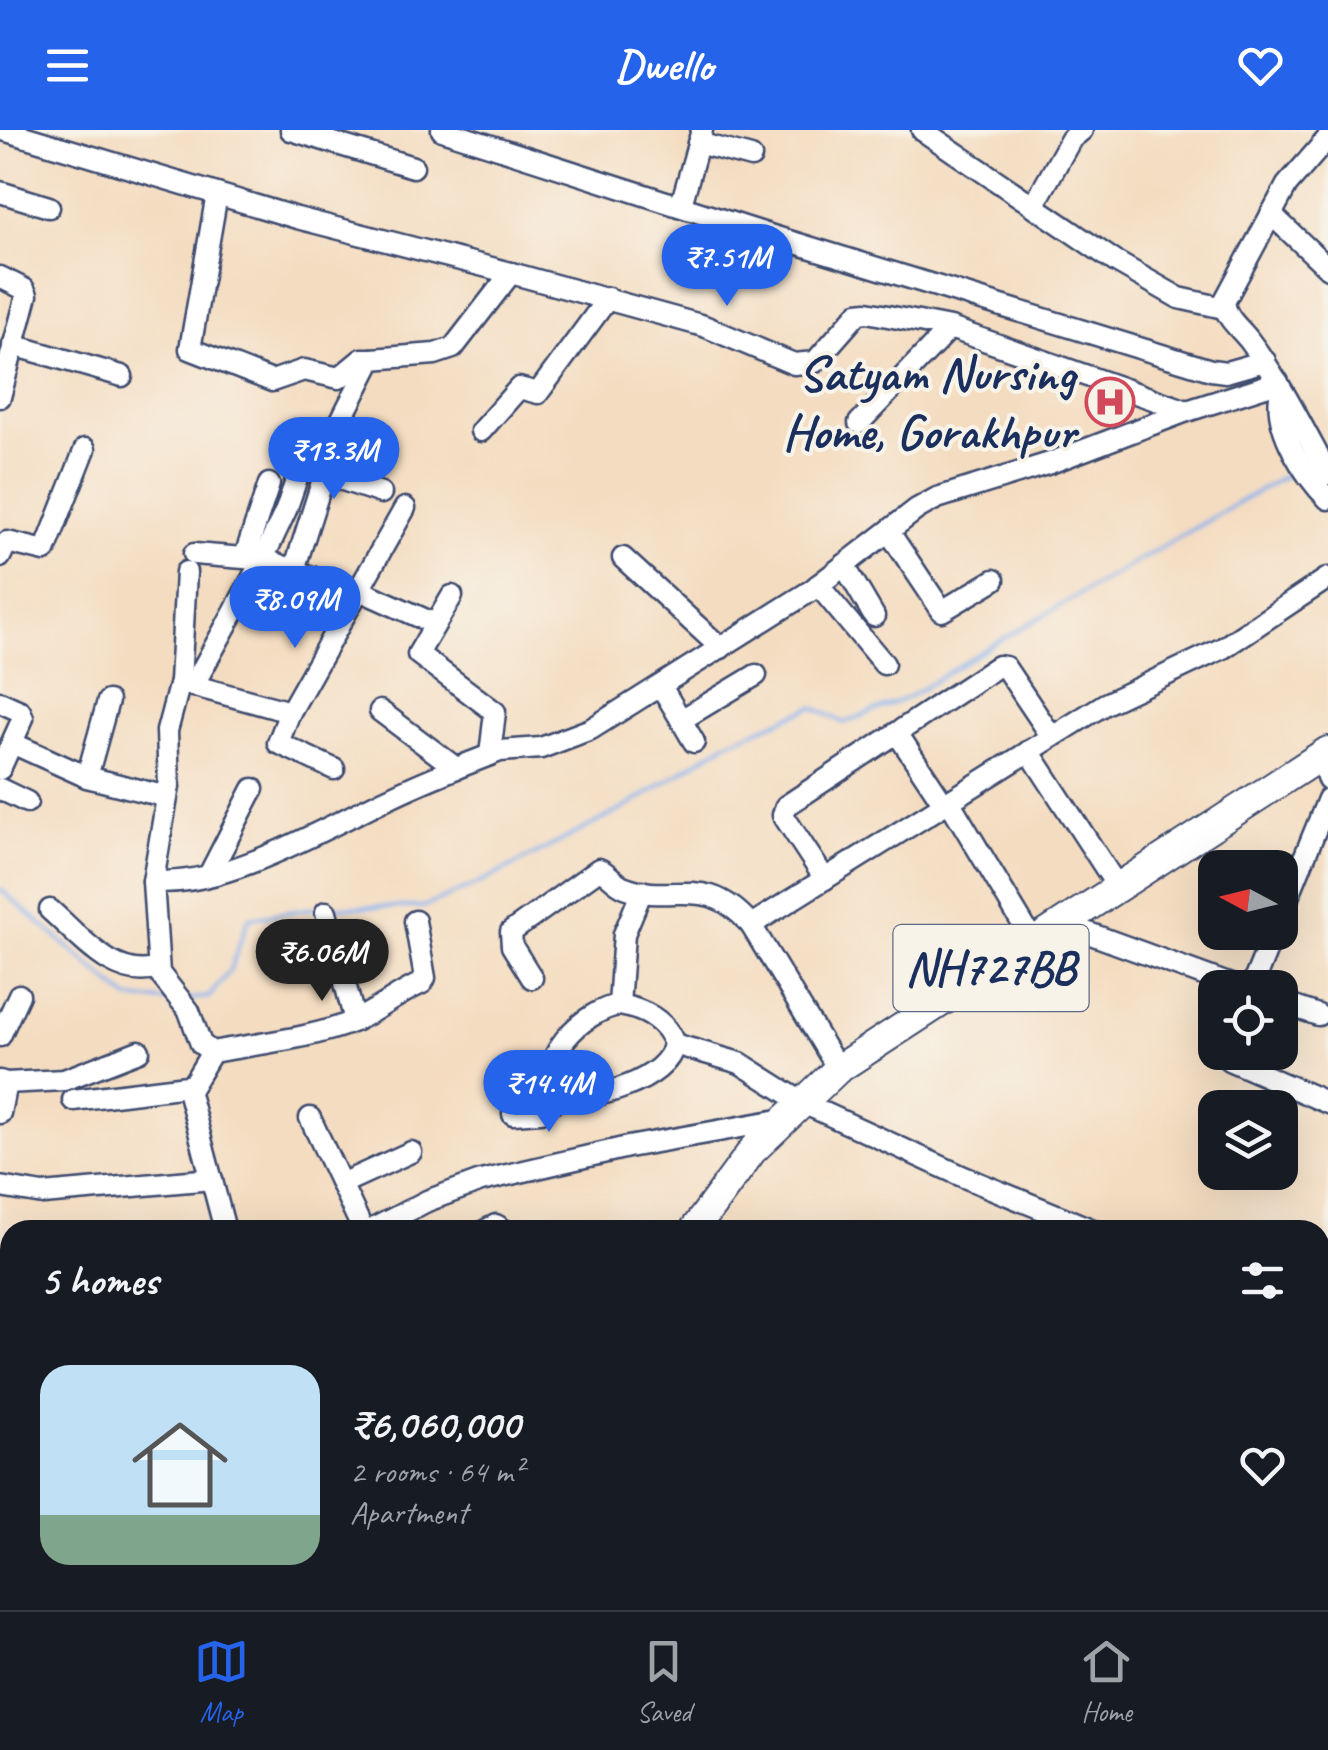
<!DOCTYPE html>
<meta charset="utf-8">
<style>
body{margin:0;font-family:Caveat,sans-serif;background:#20242c;color:#f1f3f6;height:100vh;display:flex;flex-direction:column;font-size:38px;white-space:nowrap}
*{box-sizing:border-box;margin:0}
p{font-size:32px;color:#9ea1a6}
.icon{flex:none;width:55px;height:55px;fill:none;stroke:currentColor;stroke-width:2;stroke-linecap:round;stroke-linejoin:round}
.map{position:relative;flex:1;overflow:hidden}
.side{position:absolute;left:0px;top:1090px;width:1330px;height:390px;display:flex;flex-direction:column;background:#171b24;border-radius:30px 30px 0 0;box-shadow:0 10px 40px #0002}
.side>*{flex:none}
.needle{width:65px;rotate:277deg}
.buttons{position:absolute;left:1198px;top:720px;display:grid;gap:20px}
.buttons a{display:grid;place-items:center;width:100px;height:100px;border-radius:20px;background:#171b24;box-shadow:0 10px 40px #0002;font-size:50px}
.price{position:absolute;translate:-50% -85px;padding:0 22px;border-radius:35px;background:#2563eb;color:#fff;font-size:32px;line-height:65px;filter:drop-shadow(0 2px 5px #0008)}
.price::after{content:'';position:absolute;left:50%;top:60px;width:30px;height:22px;margin-left:-15px;background:inherit;clip-path:polygon(0 0,100% 0,50% 100%)}
.price.active{background:#222;color:#fff}
ul{padding:0;list-style:none}
li{display:flex;align-items:center;gap:30px;height:250px;padding:0 40px}
li+li{border-top:2px solid #363941}
li span{display:grid;place-items:center;flex:none;width:280px;height:200px;border-radius:30px;color:#555}
li>.icon{margin-inline-start:auto}
span .icon{width:120px;height:120px;fill:#fffc;stroke-width:1}
li b{font-size:42px}
h2{display:flex;justify-content:space-between;align-items:center;height:120px;padding:0 40px;font-size:42px}
header{display:flex;justify-content:space-between;align-items:center;height:130px;padding:0 40px;background:#2563eb;color:#fff;font-size:45px;font-weight:600}
.dock{display:flex;justify-content:space-around;align-items:center;height:140px;border-top:2px solid #363941;background:#171b24;font-size:28px;color:#9ea1a6}
.dock a{display:grid;justify-items:center;gap:5px}
.dock .active{color:#2563eb}
.map>svg:first-child{display:block}
.lines{fill:none;stroke-linecap:round;stroke-linejoin:round}
.stream{stroke:#82b0ec;stroke-width:4}
.minor-casing{stroke:#3c496d;stroke-width:25}
.major-casing{stroke:#3c496d;stroke-width:30}
.highway-casing{stroke:#3c496d;stroke-width:32}
.minor{stroke:#fff;stroke-width:20}
.major{stroke:#fff;stroke-width:25}
.highway{stroke:#fff;stroke-width:28}
.labels{text-anchor:middle;dominant-baseline:central;stroke-width:8;stroke-linejoin:round;paint-order:stroke}
.shield{fill:#f7f3e8;stroke:#5d6a87;stroke-width:2.5}
.shield-label{font-size:48px;font-weight:bold;fill:#1b2f5e}
.poi-label{font-size:50px;font-weight:bold;fill:#1b2f5e;stroke:#f7f3e8;text-anchor:end}
</style>
<header><svg class="icon" aria-label="menu" viewBox="0 0 24 24"><path d="M4 6h16M4 12h16M4 18h16"/></svg>Dwello<svg class="icon" aria-label="heart" viewBox="0 0 24 24"><path d="M12 20l-8-8c-3-5 5-10 8-4 3-6 11-1 8 4z"/></svg></header>
<div class="map">
<svg width="1328" height="1480" viewBox="0 0 1328 1480">
<rect width="100%" height="100%" fill="#f7f3e8"/>
<filter id="ink" filterUnits="userSpaceOnUse"><feTurbulence type="fractalNoise" baseFrequency=".01" numOctaves="2"/><feDisplacementMap in="SourceGraphic" scale="20" xChannelSelector="R" yChannelSelector="G"/><feConvolveMatrix kernelMatrix="1 2 1 2 8 2 1 2 1" color-interpolation-filters="sRGB"/></filter>
<filter id="wash" filterUnits="userSpaceOnUse"><feTurbulence type="fractalNoise" baseFrequency=".0048" numOctaves="4" result="noise"/><feDisplacementMap in="SourceGraphic" scale="40" xChannelSelector="R" yChannelSelector="G"/><feGaussianBlur stdDeviation="2.25" result="paint"/><feColorMatrix in="noise" values="0 0 0 0 0 0 0 0 0 0 0 0 0 0 0 0 0 1.4 0 .05"/><feComposite in="paint" operator="in"/></filter>
<g filter="url(#wash)">
<rect width="100%" height="100%" fill="#f4dcc0"/>
<g class="lines">
<g class="stream">
<polyline points="0,759 129,869 170,871"/>
<polyline points="329,777 423,777 480,753 630,675 726,613 813,577 844,593 909,567 987,518 1295,340"/>
<polyline points="189,869 209,867 230,840 249,788 320,777"/>
</g>
</g>
</g>
<g filter="url(#ink)">
<g class="lines">
<g class="minor-casing">
<g id="minor">
<polyline points="3,0 297,88 511,143"/>
<polyline points="291,0 413,37"/>
<polyline points="442,0 766,104 1211,240 1226,242 1265,231"/>
<polyline points="922,0 1116,132 1179,168 1224,178"/>
<path d="M1328,8L1287,55L1224,172C1226,189 1239,197 1249,210C1280,251 1303,298 1328,344"/>
<polyline points="698,13 751,27"/>
<polyline points="0,62 49,77"/>
<polyline points="217,64 190,219 272,251 304,240 339,248 362,229 372,229"/>
<polyline points="681,75 702,0"/>
<polyline points="1034,75 1071,9 1082,0"/>
<polyline points="1271,84 1328,138"/>
<polyline points="0,147 24,159 27,165 0,267"/>
<polyline points="13,215 122,246"/>
<path d="M1280,266C1275,300 1305,346 1328,369"/>
<polyline points="859,293 950,198"/>
<polyline points="481,301 519,258 538,263 608,168"/>
<polyline points="334,304 372,229 435,224 453,218 511,143 704,196 794,234 815,232 858,183 867,182 950,198 1187,281"/>
<polyline points="313,340 381,363"/>
<polyline points="889,402 942,481 994,450"/>
<polyline points="194,424 256,429"/>
<polyline points="245,426 269,354"/>
<polyline points="0,427 7,412 45,421 85,319"/>
<polyline points="623,428 721,518"/>
<polyline points="263,429 355,463"/>
<polyline points="844,435 874,486"/>
<polyline points="294,440 325,343"/>
<path d="M186,442L180,552L167,601L169,656L153,751L159,843L189,881L201,914L212,922C254,914 314,908 352,892C377,881 397,864 422,853L425,848L415,791"/>
<polyline points="818,455 884,534"/>
<polyline points="357,459 435,494"/>
<polyline points="452,466 418,524 495,582 490,625"/>
<polyline points="180,552 290,582 405,378"/>
<polyline points="193,556 263,429 286,380 310,310"/>
<polyline points="661,556 694,612"/>
<polyline points="0,572 20,581 23,588 0,639"/>
<polyline points="380,581 456,638"/>
<polyline points="290,582 278,613 334,639"/>
<polyline points="681,590 756,545"/>
<polyline points="897,603 944,674"/>
<polyline points="12,613 87,647 167,667"/>
<polyline points="1029,621 1117,756"/>
<polyline points="1321,625 1328,650"/>
<polyline points="87,647 108,571"/>
<polyline points="0,659 27,672"/>
<polyline points="949,671 1033,811"/>
<polyline points="209,745 253,659"/>
<polyline points="825,749 783,685 786,676 998,536 1005,537 1052,607"/>
<path d="M153,751C223,759 326,697 390,667C423,651 456,638 490,625L500,621L541,618L591,599L812,460L917,379L937,368L1050,333L1187,281L1278,252"/>
<path d="M50,780C80,806 115,852 158,838"/>
<polyline points="326,782 355,891"/>
<polyline points="1280,787 1328,669"/>
<polyline points="1061,793 1239,858"/>
<polyline points="751,795 1105,574 1223,518 1328,448"/>
<path d="M532,848L512,816L511,802L599,739C609,743 614,753 625,757C674,776 704,741 751,795L838,939"/>
<polyline points="1251,858 1274,802"/>
<polyline points="1280,872 1318,885"/>
<path d="M619,875C643,879 666,890 674,914C669,950 591,973 560,966C531,929 585,880 619,875L624,804L642,761"/>
<polyline points="0,906 19,865"/>
<polyline points="674,914 740,933 803,973 964,1047 1093,1100"/>
<polyline points="1225,922 1229,930 1328,973"/>
<polyline points="0,951 6,953 0,983"/>
<polyline points="6,953 64,950 139,921"/>
<polyline points="190,959 212,922"/>
<polyline points="73,970 187,956 225,1100"/>
<polyline points="513,984 541,982 560,966"/>
<polyline points="310,988 363,1100"/>
<polyline points="341,1054 411,1022"/>
<polyline points="0,1057 43,1064 212,1049"/>
<polyline points="371,1100 427,1071 481,1051 628,1017 785,989"/>
<polyline points="486,1100 496,1095 504,1100"/>
<polyline points="1322,1193 1328,1181"/>
<polyline points="1320,1413 1328,1417"/>
<polyline points="903,1470 928,1480"/>
<polyline points="1138,1470 1151,1480"/>
<polyline points="1060,1480 1072,1470"/>
</g>
</g>
<g class="major-casing">
<polyline id="major" points="513,1480 518,1470"/>
</g>
<g class="highway-casing">
<g id="highway">
<polyline points="694,1100 752,1021 838,939 1328,621"/>
<polyline points="0,1164 10,1169"/>
<polyline points="0,1187 10,1192"/>
</g>
</g>
<use href="#minor" class="minor"/>
<use href="#major" class="major"/>
<use href="#highway" class="highway"/>
</g>
</g>
<defs>
<g id="hospital-ring" transform="scale(2.5)"><circle r="9.5" fill="#f7f3e8" stroke="#d1495b" stroke-width="1.5"/><path d="M-5-5h3v3.5h4V-5h3V5h-3V1.5h-4V5h-3Z" fill="#d1495b"/></g>
</defs>
<g fill-rule="evenodd">
<use href="#hospital-ring" x="1110" y="272"/>
</g>
<g class="labels">
<rect class="shield" x="893.5" y="795" width="195" height="86" rx="8"/>
<g class="shield-label">
<text x="991" y="838">NH727BB</text>
</g>
<g class="poi-label">
<text x="1075" y="243">Satyam Nursing<tspan x="1075" dy="58">Home, Gorakhpur</tspan></text>
</g>
</g>
</svg>
<div class="buttons">
<a><svg class="needle" viewBox="-14 -14 28 28"><path d="M0-13l5 13h-10z" fill="#e53935"/><path d="M0 13l5-13h-10z" fill="#9ea1a6"/></svg></a>
<a><svg class="icon" aria-label="locate" viewBox="0 0 24 24"><circle cx="12" cy="12" r="6"/><path d="M12 2v4M12 18v4M2 12h4M18 12h4"/></svg></a>
<a><svg class="icon" aria-label="layers" viewBox="0 0 24 24"><path d="M12 4l9 5-9 5-9-5zM3 14l9 5 9-5"/></svg></a>
</div>
<b class="price" style="left:727px;top:179px">₹7.51M</b>
<b class="price" style="left:334px;top:372px">₹13.3M</b>
<b class="price" style="left:295px;top:521px">₹8.09M</b>
<b class="price active" style="left:322px;top:874px">₹6.06M</b>
<b class="price" style="left:549px;top:1005px">₹14.4M</b>
<section class="side">
<h2>5 homes<svg class="icon" aria-label="filters" viewBox="0 0 24 24"><path d="M4 7h16M4 17h16"/><circle cx="9" cy="7" r="2"/><circle cx="15" cy="17" r="2"/></svg></h2>
<ul>
<li><span style="background:linear-gradient(#bfe0f5 75%,#7fa58c 0)"><svg class="icon" aria-label="home" viewBox="0 0 24 24"><path d="M3 11l9-7 9 7M6 9v11h12V9"/></svg></span><div><b>₹6,060,000</b><p>2 rooms · 64 m²</p><p>Apartment</p></div><svg class="icon" aria-label="heart" viewBox="0 0 24 24"><path d="M12 20l-8-8c-3-5 5-10 8-4 3-6 11-1 8 4z"/></svg></li>
</ul>
</section>
</div>
<nav class="dock">
<a class="active"><svg class="icon" aria-label="map" viewBox="0 0 24 24"><path d="M3 6l6-2 6 2 6-2v14l-6 2-6-2-6 2zM9 4v14M15 6v14"/></svg>Map</a>
<a><svg class="icon" aria-label="saved" viewBox="0 0 24 24"><path d="M7 4h10v16l-5-4-5 4z"/></svg>Saved</a>
<a><svg class="icon" aria-label="home" viewBox="0 0 24 24"><path d="M3 11l9-7 9 7M6 9v11h12V9"/></svg>Home</a>
</nav>
